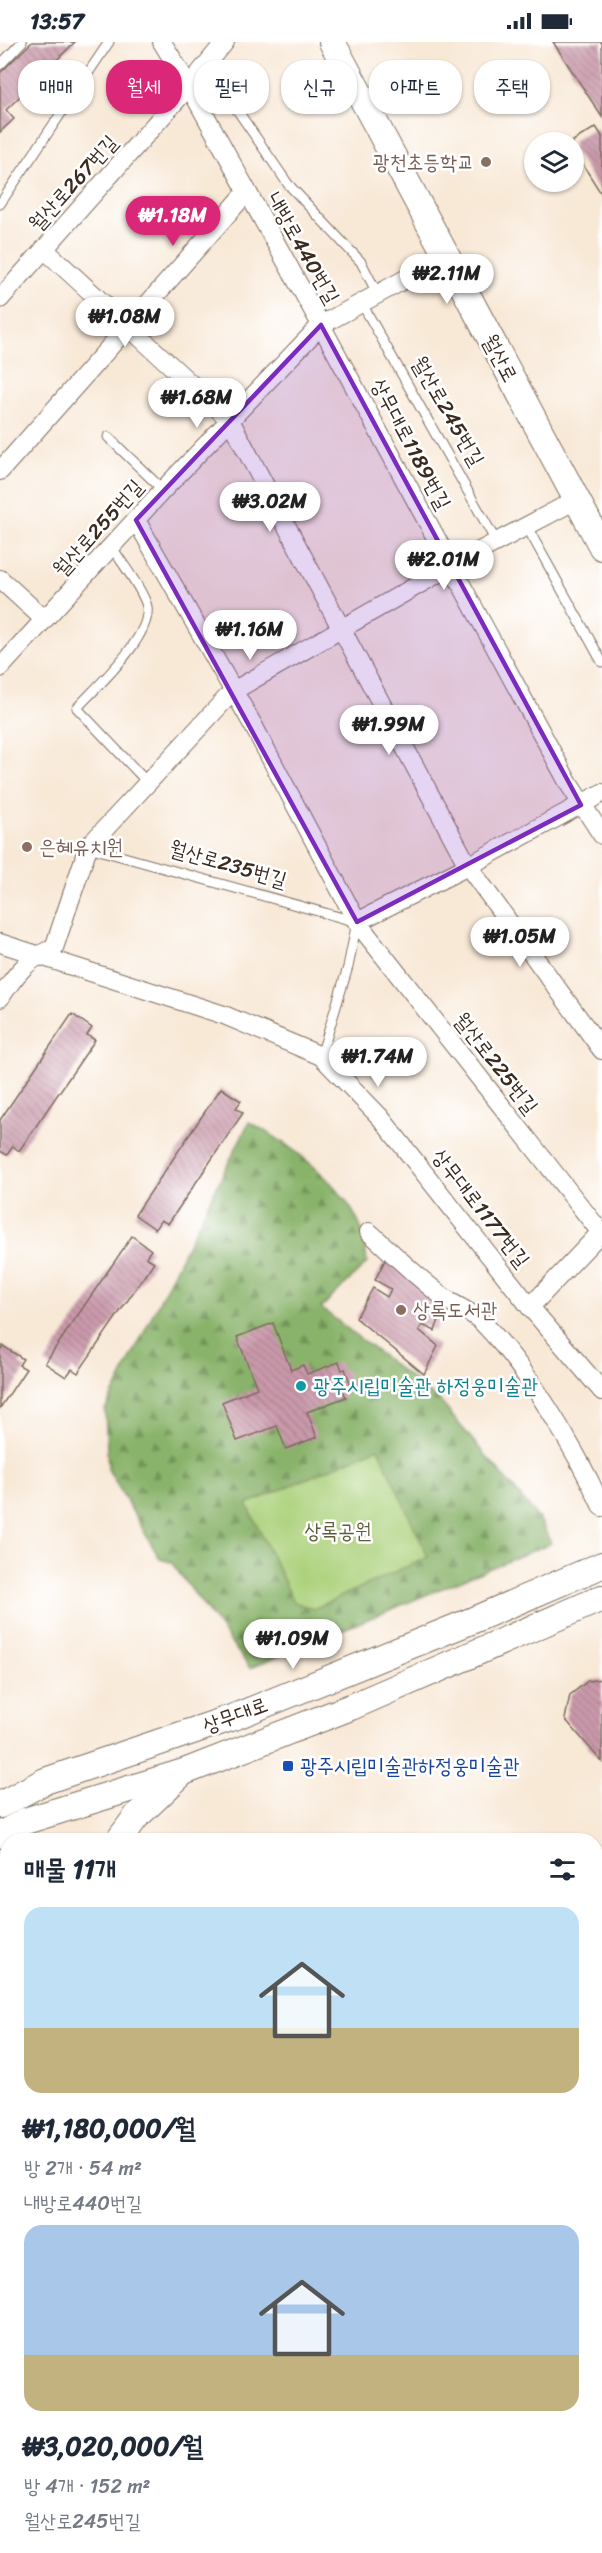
<!DOCTYPE html>
<html lang="ko">
<meta charset="utf-8">
<style>
body{margin:0;font-family:Sriracha,"Poor Story",sans-serif;background:#f6f6f7;color:#1f2937;height:100vh;display:flex;flex-direction:column;font-size:22px;white-space:nowrap}
*{box-sizing:border-box;margin:0}
p{font-size:20px;color:#747a83}
.icon{flex:none;width:33px;height:33px;fill:none;stroke:currentColor;stroke-width:2;stroke-linecap:round;stroke-linejoin:round}
.map{position:relative;flex:1;overflow:hidden}
.details{position:absolute;left:0px;top:1791px;width:603px;height:720px;display:flex;flex-direction:column;background:#fff;border-radius:24px 24px 0 0;box-shadow:0 2px 4px #0004}
.details>*{flex:none}
.top-card{position:absolute;left:18px;top:18px;width:567px;height:54px;display:flex;gap:12px}
.tools{position:absolute;left:524px;top:90px;display:grid;gap:12px}
.tools a{display:grid;place-items:center;width:60px;height:60px;border-radius:50%;background:#fff;box-shadow:0 2px 4px #0004;font-size:30px}
.price{position:absolute;translate:-50% -51px;padding:0 14px;border-radius:21px;background:#fff;color:#222;font-size:20px;line-height:39px;filter:drop-shadow(0 2px 3px #0008)}
.price::after{content:'';position:absolute;left:50%;top:36px;width:18px;height:14px;margin-left:-9px;background:inherit;clip-path:polygon(0 0,100% 0,50% 100%)}
.price.current{background:#db2777;color:#fff}
ul{padding:0;list-style:none}
li{display:grid;align-content:center;gap:12px;height:318px;padding:0 24px}
li span{display:grid;place-items:center;height:186px;border-radius:18px;color:#555}
li>.icon{margin-inline-start:auto}
span .icon{width:108px;height:108px;fill:#fffc;stroke-width:1}
li b{font-size:26px}
h2{display:flex;justify-content:space-between;align-items:center;height:72px;padding:0 24px;font-size:26px}
.chip{padding:0 21px;border-radius:24px;background:#fff;box-shadow:0 2px 4px #0004;font-size:21px;line-height:54px}
.chip.current{background:#db2777;color:#fff}
.status{display:flex;justify-content:space-between;align-items:center;height:42px;padding:0 30px;background:#fff;direction:ltr}
.status svg{height:16px;fill:currentColor}
.map>svg:first-child{display:block}
.forest{fill:url(#forest-firs);stroke:#626e44;stroke-width:1.5}
.park{fill:#acd17b;stroke:#747e4c;stroke-width:1.5}
.building{fill:url(#building-back-hatch)}
.lines{fill:none;stroke-linecap:round;stroke-linejoin:round}
.lane-casing{stroke:#7d6c5e;stroke-width:11}
.street-casing{stroke:#7d6c5e;stroke-width:20}
.secondary-casing{stroke:#7d6c5e;stroke-width:28}
.lane{stroke:#fff;stroke-width:9}
.street{stroke:#fff;stroke-width:18}
.secondary{stroke:#fff;stroke-width:26}
.marked{fill:#7b2cbf;fill-opacity:0.2;stroke:#7b2cbf;stroke-width:4.5;stroke-linejoin:round}
.education-dot{fill:#8d6e63;stroke:#fff;stroke-width:2}
.culture-dot{fill:#0f9aa8;stroke:#fff;stroke-width:2}
.transit-dot{fill:#1a4fb4;stroke:#fff;stroke-width:2}
.labels{text-anchor:middle;dominant-baseline:central;stroke-width:5;stroke-linejoin:round;paint-order:stroke}
.education-label{font-size:21px;fill:#785e54;stroke:#fff;text-anchor:start}
.street-label{font-size:21px;fill:#3b2a1e;stroke:#fff}
.culture-label{font-size:21px;fill:#0d838f;stroke:#fff;text-anchor:start}
.park-label{font-size:21px;fill:#5d5c3a;stroke:#fff}
.transit-label{font-size:21px;fill:#164399;stroke:#fff;text-anchor:start}
</style>
<div class="status"><b>13:57</b><svg viewBox="0 0 49 12"><path d="M0 12V9h3v3zM5 12V6h3v6zM10 12V3h3v9zM15 12V0h3v12zM26 1h20v11H26zM47 4h2v5h-2z"/></svg></div>
<div class="map">
<svg width="602" height="2511" viewBox="0 0 602 2511">
<defs>
<pattern id="forest-firs" width="22" height="20" patternUnits="userSpaceOnUse" patternTransform="scale(1.5)"><rect width="22" height="20" fill="#89b36b"/><path d="M5 1l3.5 6h-7zM16 11l3.5 6h-7z" fill="#719257"/></pattern>
<pattern id="building-back-hatch" width="6" height="6" patternUnits="userSpaceOnUse" patternTransform="scale(1.5)"><rect width="6" height="6" fill="#cb9aac"/><path d="M-1 5l2 2M0 0l6 6M5-1l2 2" fill="none" stroke="#a67e8b"/></pattern>
</defs>
<rect width="100%" height="100%" fill="#fff"/>
<filter id="ink" filterUnits="userSpaceOnUse"><feTurbulence type="fractalNoise" baseFrequency=".0167" numOctaves="2"/><feDisplacementMap in="SourceGraphic" scale="12" xChannelSelector="R" yChannelSelector="G"/><feConvolveMatrix kernelMatrix="1 2 1 2 8 2 1 2 1" color-interpolation-filters="sRGB"/></filter>
<filter id="wash" filterUnits="userSpaceOnUse"><feTurbulence type="fractalNoise" baseFrequency=".008" numOctaves="4" result="noise"/><feDisplacementMap in="SourceGraphic" scale="24" xChannelSelector="R" yChannelSelector="G"/><feGaussianBlur stdDeviation="1.35" result="paint"/><feColorMatrix in="noise" values="0 0 0 0 0 0 0 0 0 0 0 0 0 0 0 0 0 1.4 0 .05"/><feComposite in="paint" operator="in"/></filter>
<g filter="url(#wash)">
<rect width="100%" height="100%" fill="#f8e8d6"/>
<path class="forest" d="M249,1080C289,1101 347,1144 362,1189C365,1199 366,1211 367,1221L321,1266L439,1358L540,1478L551,1501L250,1626L171,1520L160,1517L108,1427L105,1368Z"/>
<g class="park">
<polygon points="378,1406 428,1515 313,1567 294,1560 247,1462"/>
<polygon points="596,2255 602,2259 602,2380 596,2374"/>
</g>
<g id="blocks">
<g class="building">
<polygon points="32,0 75,0 6,68 14,77 0,90 0,31"/>
<polygon points="553,0 602,0 602,75"/>
<polygon points="596,85 602,94 602,153 573,107 573,99"/>
<polygon points="72,972 92,986 87,993 95,998 19,1109 13,1104 7,1113 0,1109 0,1078"/>
<polygon points="221,1046 241,1059 236,1066 243,1071 168,1182 161,1178 155,1187 135,1173"/>
<polygon points="132,1194 151,1208 146,1215 154,1220 78,1331 72,1327 66,1335 45,1321"/>
<polygon points="386,1216 445,1261 435,1289 422,1283 419,1288 438,1304 424,1332 356,1276 373,1246 387,1255 391,1247 375,1238"/>
<polygon points="273,1281 291,1328 303,1323 307,1332 339,1320 342,1328 345,1327 351,1343 342,1346 346,1355 307,1370 317,1395 286,1407 277,1384 237,1399 222,1360 257,1346 237,1295"/>
<polygon points="3,1304 23,1317 19,1323 26,1327 0,1366 0,1308"/>
<polygon points="602,1637 602,1720 565,1677 570,1653 588,1639"/>
<polygon points="596,2026 602,2033 602,2075 596,2081"/>
<polygon points="602,2130 602,2208 596,2207 596,2135"/>
<polygon points="558,2504 588,2504 596,2511 549,2511"/>
</g>
</g>
</g>
<g filter="url(#ink)">
<use href="#blocks" fill-opacity="0" stroke="#7d6c5e" stroke-width="1.5"/>
<g class="lines">
<g class="lane-casing">
<g id="lane">
<polyline points="0,23 22,0"/>
<polyline points="203,26 224,49 288,142 361,220 377,251"/>
<polyline points="0,162 109,0"/>
<polyline points="361,260 497,501"/>
<polyline points="108,395 163,448"/>
<polyline points="527,485 602,620"/>
<path d="M112,505C123,523 139,542 146,561C157,591 95,646 77,666L147,740"/>
<polyline points="88,805 357,880 348,925 321,1014"/>
<polyline points="596,1936 602,1930"/>
<polyline points="596,2005 602,2012"/>
<polyline points="0,2085 8,2079"/>
<polyline points="596,2091 602,2085"/>
</g>
</g>
<g class="street-casing">
<g id="street">
<polyline points="162,0 189,44 321,283 569,742 602,793"/>
<polyline points="44,207 230,378 468,824 602,1008"/>
<polyline points="0,257 189,44 225,0"/>
<polyline points="0,429 246,151"/>
<polyline points="136,478 253,683 357,880 602,1192"/>
<polyline points="0,537 44,577"/>
<polyline points="0,626 163,448 321,283 446,215"/>
<polyline points="357,880 468,824 602,751"/>
<polyline points="0,901 224,973 321,1014 380,1075 530,1265 602,1349"/>
<path d="M0,956C15,933 28,916 54,906L88,805L233,649L451,524L576,458"/>
<path d="M369,1190C395,1213 420,1239 449,1259C460,1266 474,1271 483,1281C528,1327 575,1406 602,1465"/>
<polyline points="530,1265 602,1189"/>
<polyline points="0,2051 8,2058"/>
<polyline points="0,2262 8,2257"/>
<polyline points="0,2325 8,2337"/>
<polyline points="110,2504 115,2511"/>
<polyline points="378,2504 385,2511"/>
<polyline points="223,2511 234,2504"/>
</g>
</g>
<g class="secondary-casing">
<g id="secondary">
<polyline points="332,0 602,505"/>
<polyline points="0,1763 45,1739 234,1675 471,1579 602,1523"/>
<polyline points="0,1793 25,1779 184,1730 351,1665 602,1556"/>
<polyline points="119,1798 136,1775 180,1733"/>
<polyline points="0,1841 8,1846"/>
<polyline points="596,2447 602,2453"/>
</g>
</g>
<use href="#lane" class="lane"/>
<use href="#street" class="street"/>
<use href="#secondary" class="secondary"/>
</g>
</g>
<path class="marked" d="M321,283L581,763L357,880L136,478Z"/>
<g class="education-dot">
<circle cx="486" cy="120" r="6"/>
<circle cx="27" cy="805" r="6"/>
<circle cx="401" cy="1268" r="6"/>
</g>
<circle class="culture-dot" cx="301" cy="1344" r="6"/>
<rect class="transit-dot" x="282" y="1718" width="12" height="12" rx="3"/>
<g class="labels">
<g class="education-label">
<text x="474" y="120" text-anchor="end">광천초등학교</text>
<text x="39" y="805">은혜유치원</text>
<text x="413" y="1268">상록도서관</text>
</g>
<g class="street-label">
<text transform="translate(73 141) rotate(-48)">월산로267번길</text>
<text transform="translate(303 206) rotate(60)">내방로440번길</text>
<text transform="translate(500 316) rotate(62)">월산로</text>
<text transform="translate(448 369) rotate(60)">월산로245번길</text>
<text transform="translate(411 402) rotate(62)">상무대로1189번길</text>
<text transform="translate(98 486) rotate(-48)">월산로255번길</text>
<text transform="translate(228 822) rotate(16)">월산로235번길</text>
<text transform="translate(496 1021) rotate(52)">월산로225번길</text>
<text transform="translate(481 1166) rotate(52)">상무대로1177번길</text>
<text transform="translate(235 1673) rotate(-20)">상무대로</text>
</g>
<g class="culture-label">
<text x="313" y="1344">광주시립미술관 하정웅미술관</text>
</g>
<g class="park-label">
<text x="338" y="1489">상록공원</text>
</g>
<g class="transit-label">
<text x="300" y="1724">광주시립미술관하정웅미술관</text>
</g>
</g>
</svg>
<div class="tools">
<a><svg class="icon" aria-label="layers" viewBox="0 0 24 24"><path d="M12 4l9 5-9 5-9-5zM3 14l9 5 9-5"/></svg></a>
</div>
<b class="price current" style="left:173px;top:205px">₩1.18M</b>
<b class="price" style="left:447px;top:263px">₩2.11M</b>
<b class="price" style="left:125px;top:306px">₩1.08M</b>
<b class="price" style="left:197px;top:387px">₩1.68M</b>
<b class="price" style="left:270px;top:491px">₩3.02M</b>
<b class="price" style="left:444px;top:549px">₩2.01M</b>
<b class="price" style="left:250px;top:619px">₩1.16M</b>
<b class="price" style="left:389px;top:714px">₩1.99M</b>
<b class="price" style="left:520px;top:926px">₩1.05M</b>
<b class="price" style="left:378px;top:1046px">₩1.74M</b>
<b class="price" style="left:293px;top:1628px">₩1.09M</b>
<div class="top-card">
<a class="chip">매매</a>
<a class="chip current">월세</a>
<a class="chip">필터</a>
<a class="chip">신규</a>
<a class="chip">아파트</a>
<a class="chip">주택</a>
</div>
<section class="details">
<h2>매물 11개<svg class="icon" aria-label="filters" viewBox="0 0 24 24"><path d="M4 7h16M4 17h16"/><circle cx="9" cy="7" r="2"/><circle cx="15" cy="17" r="2"/></svg></h2>
<ul>
<li><span style="background:linear-gradient(#bfe0f5 65%,#c2b280 0)"><svg class="icon" aria-label="home" viewBox="0 0 24 24"><path d="M3 11l9-7 9 7M6 9v11h12V9"/></svg></span><div><b>₩1,180,000/월</b><p>방 2개 · 54 m²</p><p>내방로440번길</p></div></li>
<li><span style="background:linear-gradient(#a9c7e8 70%,#c2b280 0)"><svg class="icon" aria-label="home" viewBox="0 0 24 24"><path d="M3 11l9-7 9 7M6 9v11h12V9"/></svg></span><div><b>₩3,020,000/월</b><p>방 4개 · 152 m²</p><p>월산로245번길</p></div></li>
</ul>
</section>
</div>
